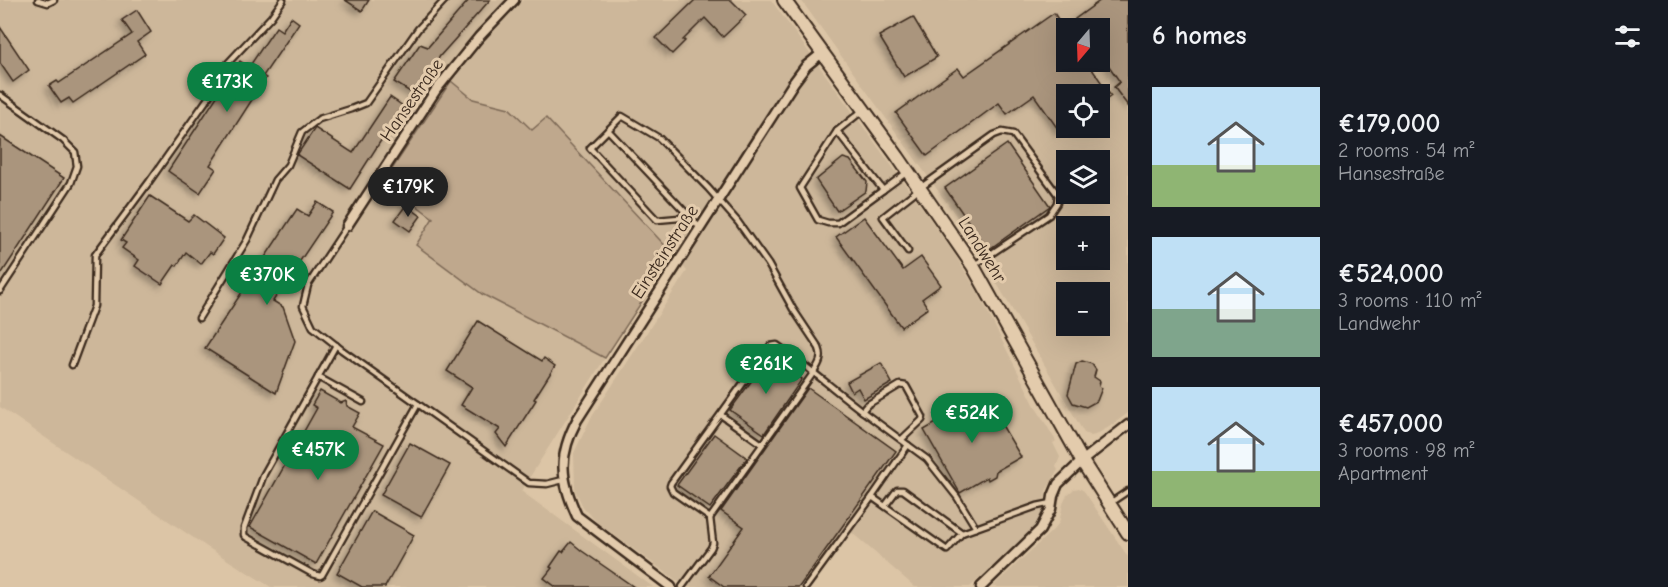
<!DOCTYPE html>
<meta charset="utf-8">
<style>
body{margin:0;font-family:"Comic Neue",sans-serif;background:#20242c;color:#f1f3f6;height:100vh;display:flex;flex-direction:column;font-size:22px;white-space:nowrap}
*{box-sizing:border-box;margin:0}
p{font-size:20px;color:#9ea1a6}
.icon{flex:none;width:33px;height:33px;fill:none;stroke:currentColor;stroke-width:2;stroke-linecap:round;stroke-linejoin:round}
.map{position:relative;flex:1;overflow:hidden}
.sheet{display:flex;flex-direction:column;background:#171b24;width:540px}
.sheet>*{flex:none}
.needle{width:39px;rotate:199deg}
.tools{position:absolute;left:1056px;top:18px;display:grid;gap:12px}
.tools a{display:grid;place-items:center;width:54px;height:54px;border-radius:0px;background:#171b24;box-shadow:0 6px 24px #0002;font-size:30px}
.price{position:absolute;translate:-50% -51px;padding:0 14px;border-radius:21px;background:#0b8043;color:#fff;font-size:20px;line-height:39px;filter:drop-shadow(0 2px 3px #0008)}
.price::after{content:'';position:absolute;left:50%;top:36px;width:18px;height:14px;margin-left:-9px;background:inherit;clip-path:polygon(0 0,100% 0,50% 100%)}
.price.current{background:#222;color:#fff}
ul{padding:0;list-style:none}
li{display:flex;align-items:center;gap:18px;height:150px;padding:0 24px}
li span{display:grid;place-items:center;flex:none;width:168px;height:120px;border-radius:0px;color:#555}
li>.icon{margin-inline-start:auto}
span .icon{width:72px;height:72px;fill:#fffc;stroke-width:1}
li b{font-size:26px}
h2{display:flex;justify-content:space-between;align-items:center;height:72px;padding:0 24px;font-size:26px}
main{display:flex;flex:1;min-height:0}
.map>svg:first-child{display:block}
.built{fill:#cdb79a;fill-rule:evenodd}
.green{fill:#bfa88d;stroke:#7d6956;stroke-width:1.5}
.building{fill:#aa957d;stroke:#3b2a1e;stroke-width:1.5;filter:url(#shadow)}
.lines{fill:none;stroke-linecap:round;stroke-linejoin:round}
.service-casing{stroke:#3b2a1e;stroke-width:9}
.minor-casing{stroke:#3b2a1e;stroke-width:13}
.secondary-casing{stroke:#3b2a1e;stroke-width:16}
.service{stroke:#e3cbac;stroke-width:4.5}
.minor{stroke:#e3cbac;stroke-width:8}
.secondary{stroke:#e3cbac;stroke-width:12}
.labels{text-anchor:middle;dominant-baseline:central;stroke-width:6;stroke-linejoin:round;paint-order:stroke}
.street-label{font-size:18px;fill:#3b2a1e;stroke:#e3cbac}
</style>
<main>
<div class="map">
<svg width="1128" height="587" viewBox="0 0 1128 587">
<defs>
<filter id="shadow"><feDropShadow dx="-3.5" dy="3.5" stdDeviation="3" flood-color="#0004"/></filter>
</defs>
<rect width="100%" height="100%" fill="#dcc5a6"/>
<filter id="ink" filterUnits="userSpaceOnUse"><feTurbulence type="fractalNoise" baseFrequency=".0167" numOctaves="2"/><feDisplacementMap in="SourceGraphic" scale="12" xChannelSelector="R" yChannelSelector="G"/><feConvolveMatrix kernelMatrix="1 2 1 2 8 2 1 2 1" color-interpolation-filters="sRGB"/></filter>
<g filter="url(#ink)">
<g class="built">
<polygon points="0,0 513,0 456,54 374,174 433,218 416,245 482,294 605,358 521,491 653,587 271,587 207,547 0,407"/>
<polygon points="523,0 771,0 921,206 955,255 977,291 1035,406 1056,441 1053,443 1060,457 1056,467 1058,470 1046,491 1043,512 1040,520 1033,529 970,587 915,587 851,532 812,587 686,587 599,524 584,509 575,490 574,453 591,418 687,271 546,118 532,130 509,108 472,99 451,81 465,62"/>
<path d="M801,0H1128V413L1109,427L1095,435L1091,436L1084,433L1029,338L962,224ZM1066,28H1100V62H1066ZM1066,94H1100V128H1066ZM1066,160H1100V194H1066ZM1066,226H1100V260H1066ZM1066,292H1100V326H1066Z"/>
<polygon points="1079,488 1084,491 1128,557 1128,587 992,587 1053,530 1059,523 1063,504 1067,495 1074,489"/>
</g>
<polygon class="green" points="451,81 473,99 509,108 532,130 546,118 673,254 605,358 482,294 416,245 433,218 384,181"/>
<g class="building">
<polygon points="345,0 369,0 362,11"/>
<polygon points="469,0 490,0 440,56 415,95 394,82 420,44 428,47"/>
<polygon points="695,0 731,0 746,15 723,37 705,18 683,40 685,41 672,54 656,38"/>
<polygon points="1101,0 1128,0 1128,106 1114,87 1120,82 1100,53 1100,28 1082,28 1075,19"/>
<polygon points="137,10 151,32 137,42 145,54 73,103 69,98 61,103 49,86 57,81 59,83 132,34 122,20"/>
<polygon points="1054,13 1063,27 1066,25 1066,62 1087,62 1111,96 1100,104 1100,94 1066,94 1066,127 1060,132 1034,95 1007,114 999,103 927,156 896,113 958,68 964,76"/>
<polygon points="291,17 299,23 263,76 266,78 210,165 216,169 200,193 168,171 240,61 249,67 276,27 282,31"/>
<polygon points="913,17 937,57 904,77 879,36"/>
<polygon points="0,27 29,70 13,82 0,63"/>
<polygon points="390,97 403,106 350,189 297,155 315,128 353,153"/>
<polygon points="0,136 64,178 0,276"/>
<polygon points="1007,144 1050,206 988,250 945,188"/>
<polygon points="843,158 850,160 867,182 866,191 837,211 816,180"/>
<polygon points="150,196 188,221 194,215 224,238 213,254 210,252 201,264 186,252 177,266 175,265 162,284 135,266 139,260 122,248 126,243 121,240"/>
<polygon points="317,202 333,212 273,301 283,307 295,341 276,393 205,348 297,209 308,216"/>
<polygon points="406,205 421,216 410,231 395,220"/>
<polygon points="864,217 903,270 921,257 941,285 922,299 928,308 901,327 836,237"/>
<polygon points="478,321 542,361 544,358 555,366 534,399 536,400 506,447 496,434 500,429 461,405 472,387 447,371"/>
<polygon points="770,356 802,379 764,434 730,410"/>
<polygon points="1082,361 1092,364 1096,370 1094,377 1100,381 1099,386 1102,388 1097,401 1086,407 1073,403 1068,394 1076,364"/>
<polygon points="881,363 892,383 864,399 858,388 852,392 847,382"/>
<polygon points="808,388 896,451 799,587 724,587 709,576 744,527 721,511"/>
<polygon points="320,391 341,403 346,401 347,406 360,413 352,427 384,444 316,564 250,527 317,408 312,405"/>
<polygon points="984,395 1021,457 996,471 995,476 988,480 987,477 960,493 924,430"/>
<polygon points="714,434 747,458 710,508 677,485"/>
<polygon points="410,443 450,465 421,517 381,495"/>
<polygon points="372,511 414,535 385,587 362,587 337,573"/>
<polygon points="571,542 582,551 634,587 556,587 544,578 552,568 550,567 561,551 563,552"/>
</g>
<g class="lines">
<g class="service-casing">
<g id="service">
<polyline points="38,0 48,3 54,0"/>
<polyline points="0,95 63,140 75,152 77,166 71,183 0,291"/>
<polyline points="862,111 837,131 883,190 906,173"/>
<polyline points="608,130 690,217"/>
<polyline points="837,131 800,188 818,220 828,223 838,223 883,190"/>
<polyline points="347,226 308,285 303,306 313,327 342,350 529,483 547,484 563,480"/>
<path d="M700,228L690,217L657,220L590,148L622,116L659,138L708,188L738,222L768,264L793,309L819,348C823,358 819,364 814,372L710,518L673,492L670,486L671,483L770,346L777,345C806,365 833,389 862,411"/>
<polyline points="908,251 883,217 920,188 994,135 1002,132 1013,134 1058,195 1057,203 1049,215 973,266"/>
<polyline points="199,318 247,240 275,180 288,165 302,132 319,119 351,109 366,103 418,29 445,0"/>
<polyline points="336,345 264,474 244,528 244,535 246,537 313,574 320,576 322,575 418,404"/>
<polyline points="72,365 94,306 95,255 149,182 208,98 228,63 271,17 283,0"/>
<polyline points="318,377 363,402"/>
<polyline points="721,415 762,444"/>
<polyline points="901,440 922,420 923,417 906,386 900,385 867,405 862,411 908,445"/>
<polyline points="872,497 908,445 927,459 957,497 976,528"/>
<polyline points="1110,503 1128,491"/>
<polyline points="885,506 897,490 903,490 962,533"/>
<polyline points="682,587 711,548 713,543 710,518"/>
<polyline points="806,587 872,497 947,550 962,533 1037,506 1052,503"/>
</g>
</g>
<g class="minor-casing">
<g id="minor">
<polyline points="347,226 436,90 479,37 514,0"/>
<path d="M671,587L577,516C560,479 558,456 577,420L794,82L806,66L822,53"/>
<polyline points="981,587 1040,530 1051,509 1053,496 1058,484 1082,461 1128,425"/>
</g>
</g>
<g class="secondary-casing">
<polyline id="secondary" points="784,0 898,157 973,266 1082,461 1128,533"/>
</g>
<use href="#service" class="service"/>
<use href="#minor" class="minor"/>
<use href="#secondary" class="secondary"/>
</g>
</g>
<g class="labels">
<g class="street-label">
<text transform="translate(412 100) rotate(-55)">Hansestraße</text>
<text transform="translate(982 250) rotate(58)">Landwehr</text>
<text transform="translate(665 252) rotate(-57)">Einsteinstraße</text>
</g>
</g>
</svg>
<div class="tools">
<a><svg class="needle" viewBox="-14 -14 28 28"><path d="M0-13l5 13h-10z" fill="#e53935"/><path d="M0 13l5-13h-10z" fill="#9ea1a6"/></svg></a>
<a><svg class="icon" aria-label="locate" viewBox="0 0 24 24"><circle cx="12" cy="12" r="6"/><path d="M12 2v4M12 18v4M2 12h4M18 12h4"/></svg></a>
<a><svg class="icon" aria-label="layers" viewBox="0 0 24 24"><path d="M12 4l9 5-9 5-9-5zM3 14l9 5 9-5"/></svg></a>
<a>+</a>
<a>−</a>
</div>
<b class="price" style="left:227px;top:113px">€173K</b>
<b class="price current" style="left:408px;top:218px">€179K</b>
<b class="price" style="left:267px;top:306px">€370K</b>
<b class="price" style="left:766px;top:395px">€261K</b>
<b class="price" style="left:972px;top:444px">€524K</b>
<b class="price" style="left:318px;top:481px">€457K</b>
</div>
<section class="sheet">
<h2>6 homes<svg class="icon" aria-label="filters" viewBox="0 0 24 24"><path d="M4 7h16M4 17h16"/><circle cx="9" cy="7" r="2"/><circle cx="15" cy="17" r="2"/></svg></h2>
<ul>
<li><span style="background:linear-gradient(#bfe0f5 65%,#8fb573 0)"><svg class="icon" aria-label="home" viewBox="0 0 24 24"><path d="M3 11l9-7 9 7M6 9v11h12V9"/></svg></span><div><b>€179,000</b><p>2 rooms · 54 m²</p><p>Hansestraße</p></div></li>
<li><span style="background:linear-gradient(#bfe0f5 60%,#7fa58c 0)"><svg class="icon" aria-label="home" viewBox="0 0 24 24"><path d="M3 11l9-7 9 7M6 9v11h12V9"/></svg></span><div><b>€524,000</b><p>3 rooms · 110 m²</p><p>Landwehr</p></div></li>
<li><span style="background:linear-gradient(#bfe0f5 70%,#8fb573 0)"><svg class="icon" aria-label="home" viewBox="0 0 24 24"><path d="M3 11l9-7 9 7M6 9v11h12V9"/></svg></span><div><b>€457,000</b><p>3 rooms · 98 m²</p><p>Apartment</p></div></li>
</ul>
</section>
</main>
